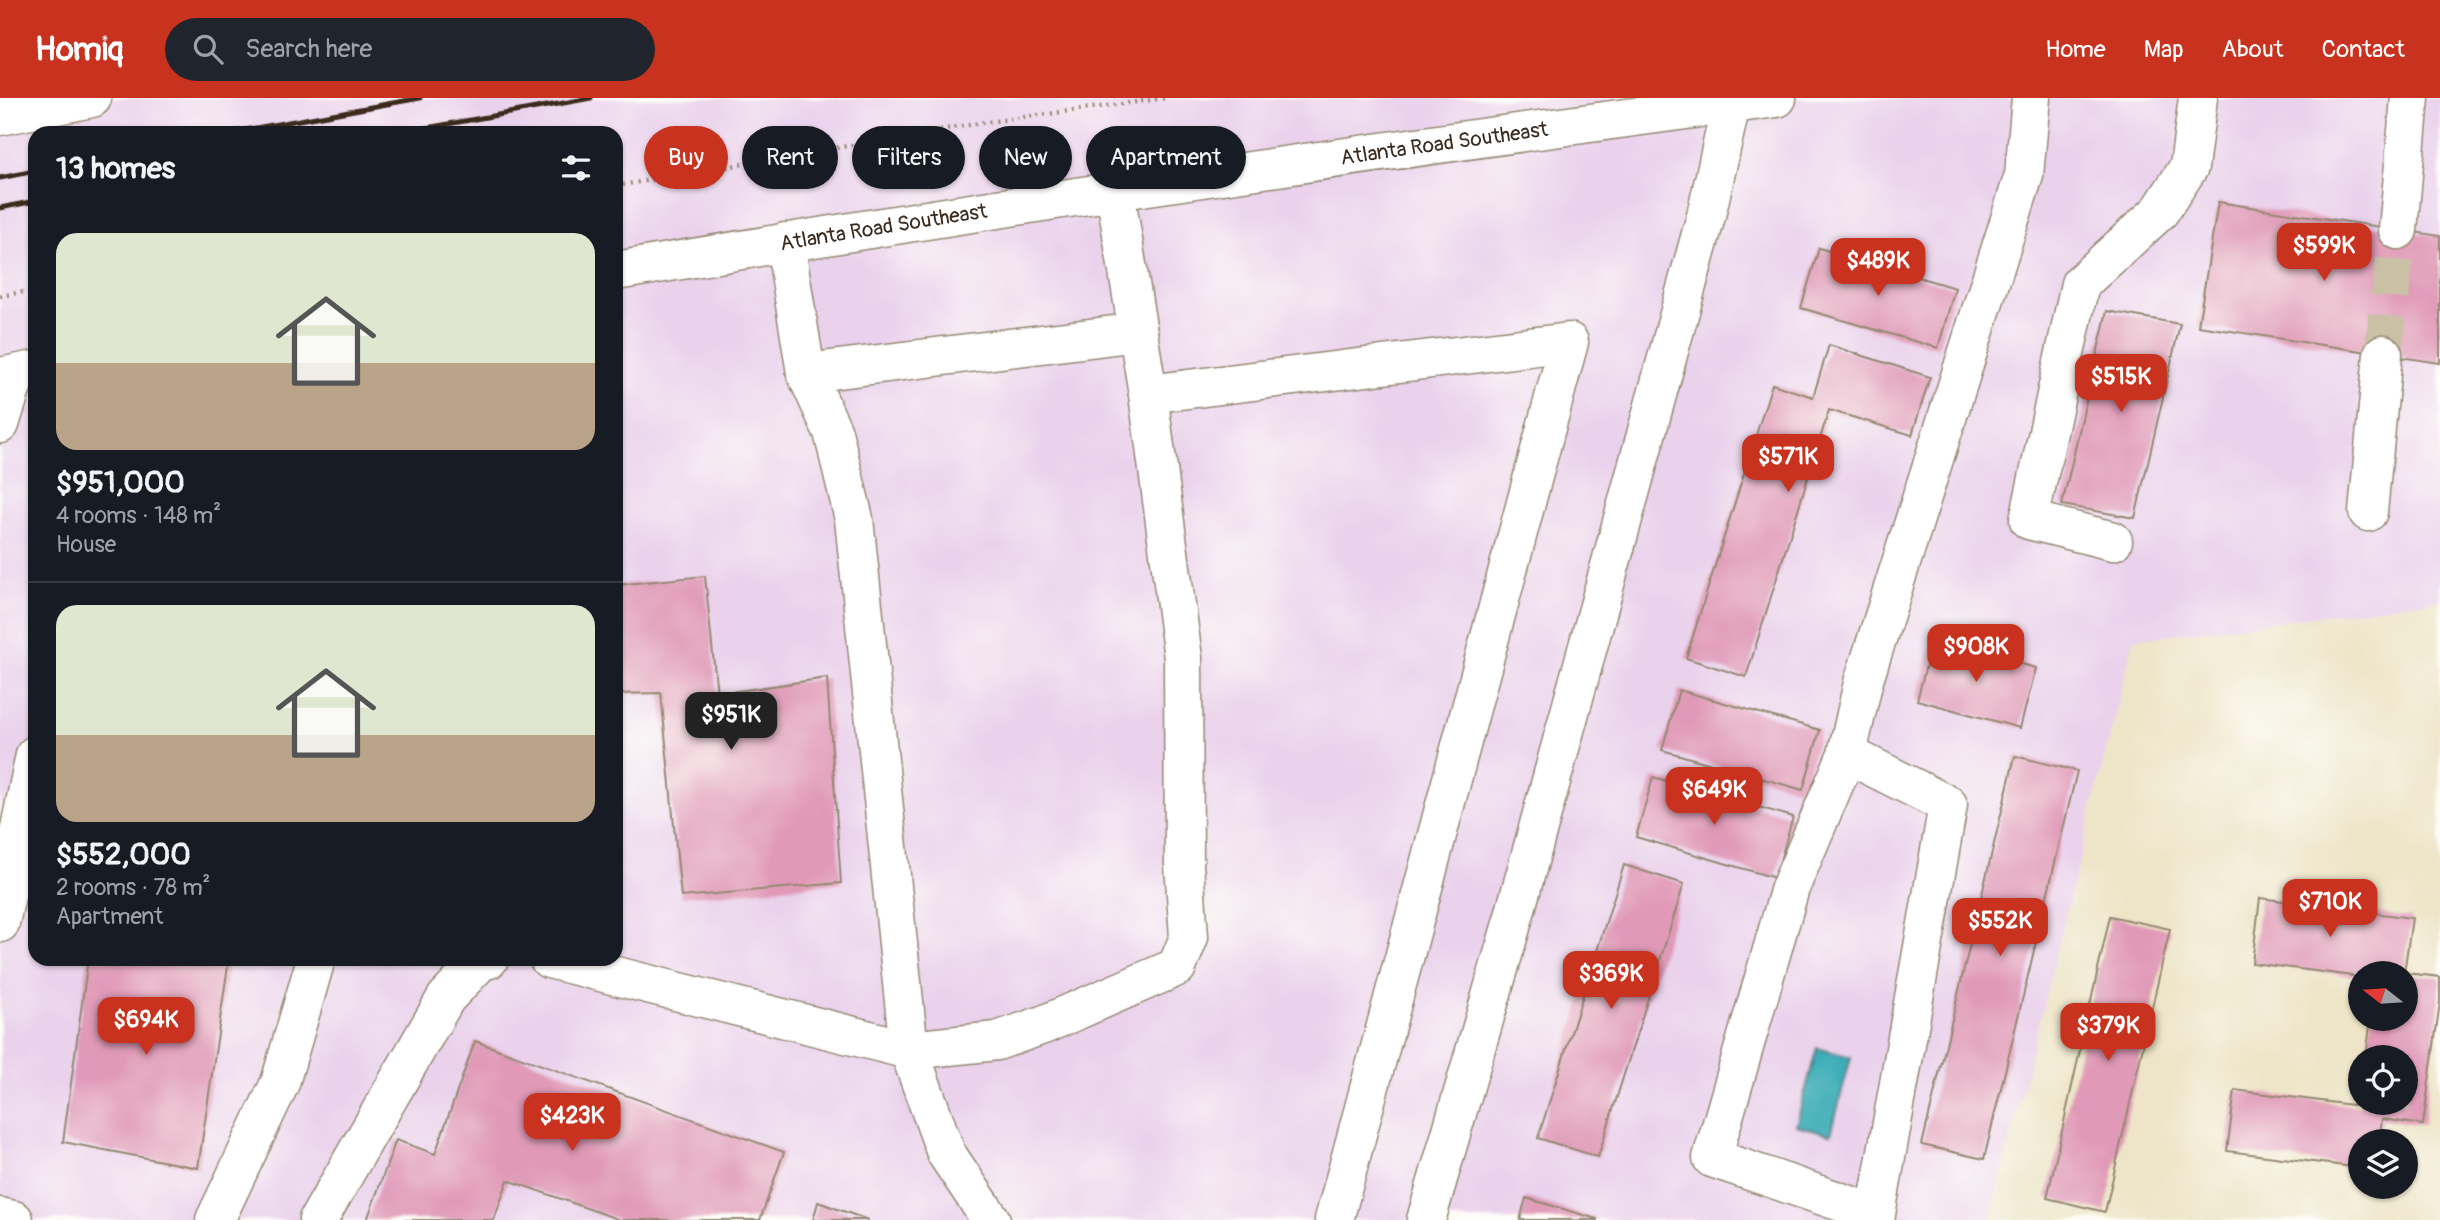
<!DOCTYPE html>
<meta charset="utf-8">
<style>
body{margin:0;font-family:Pangolin,sans-serif;background:#20242c;color:#f1f3f6;height:100vh;display:flex;flex-direction:column;font-size:26px;white-space:nowrap}
*{box-sizing:border-box;margin:0}
p{font-size:23px;color:#9ea1a6}
.icon{flex:none;width:38px;height:38px;fill:none;stroke:currentColor;stroke-width:2;stroke-linecap:round;stroke-linejoin:round}
.map{position:relative;flex:1;overflow:hidden}
.side{position:absolute;left:28px;top:28px;width:595px;height:840px;display:flex;flex-direction:column;background:#171b24;border-radius:21px;box-shadow:0 2px 5px #0004}
.side>*{flex:none}
.hud{position:absolute;left:644px;top:28px;width:665px;height:63px;display:flex;gap:14px}
.needle{width:46px;rotate:287deg}
.fabs{position:absolute;left:2348px;top:863px;display:grid;gap:14px}
.fabs a{display:grid;place-items:center;width:70px;height:70px;border-radius:50%;background:#171b24;box-shadow:0 2px 5px #0004;font-size:35px}
.price{position:absolute;translate:-50% -60px;padding:0 16px;border-radius:14px;background:#c8321e;color:#fff;font-size:23px;line-height:46px;filter:drop-shadow(0 2px 4px #0008)}
.price::after{content:'';position:absolute;left:50%;top:42px;width:21px;height:16px;margin-left:-10px;background:inherit;clip-path:polygon(0 0,100% 0,50% 100%)}
.price.current{background:#222;color:#fff}
ul{padding:0;list-style:none}
li{display:grid;align-content:center;gap:14px;height:371px;padding:0 28px}
li+li{border-top:2px solid #363941}
li span{display:grid;place-items:center;height:217px;border-radius:21px;color:#555}
li>.icon{margin-inline-start:auto}
span .icon{width:126px;height:126px;fill:#fffc;stroke-width:1}
li b{font-size:30px}
h2{display:flex;justify-content:space-between;align-items:center;height:84px;padding:0 28px;font-size:30px}
.tag{padding:0 24px;border-radius:32px;background:#171b24;box-shadow:0 2px 5px #0004;font-size:24px;line-height:63px}
.tag.current{background:#c8321e;color:#fff}
header{display:flex;align-items:center;gap:42px;box-sizing:border-box;height:98px;padding:0 35px;background:#c8321e;color:#fff}
header strong{font-size:33px}
nav{display:flex;gap:38px;margin-inline-start:auto;font-size:24px}
.search{width:490px;height:63px;background:#20242c;display:flex;align-items:center;gap:18px;box-sizing:border-box;padding:0 24px;border-radius:38px;color:#9ea1a6;font-size:26px}
.map>svg:first-child{display:block}
.built{fill:#ead1ec;fill-rule:evenodd}
.water{fill:#3cadb7;stroke:#3c6c6a;stroke-width:2}
.building{fill:#e09ab7}
.lines{fill:none;stroke-linecap:round;stroke-linejoin:round}
.minor-tunnel{stroke:#cac0a6;stroke-width:38;stroke-dasharray:38 19;stroke-linecap:butt}
.minor-casing{stroke:#948873;stroke-width:41}
.major-casing{stroke:#948873;stroke-width:41}
.path{stroke:#948873;stroke-width:4.5;stroke-dasharray:2 5;stroke-linecap:butt}
.minor{stroke:#fff;stroke-width:38}
.major{stroke:#fff;stroke-width:38}
.rail{stroke:#3b2a1e;stroke-width:5}
.labels{text-anchor:middle;dominant-baseline:central;stroke-width:5;stroke-linejoin:round;paint-order:stroke}
.street-label{font-size:21px;fill:#3b2a1e;stroke:#fdfcf7}
</style>
<header>
<strong>Homiq</strong>
<div class="search"><svg class="icon" aria-label="search" viewBox="0 0 24 24"><circle cx="10" cy="10" r="6"/><path d="M15 15l6 6"/></svg>Search here</div>
<nav><a>Home</a><a>Map</a><a>About</a><a>Contact</a></nav>
</header>
<div class="map">
<svg width="2440" height="1122" viewBox="0 0 2440 1122">
<rect width="100%" height="100%" fill="#fdfcf7"/>
<filter id="ink" filterUnits="userSpaceOnUse"><feTurbulence type="fractalNoise" baseFrequency=".0143" numOctaves="2"/><feDisplacementMap in="SourceGraphic" scale="14" xChannelSelector="R" yChannelSelector="G"/><feConvolveMatrix kernelMatrix="1 2 1 2 8 2 1 2 1" color-interpolation-filters="sRGB"/></filter>
<filter id="wash" filterUnits="userSpaceOnUse"><feTurbulence type="fractalNoise" baseFrequency=".00686" numOctaves="4" result="noise"/><feDisplacementMap in="SourceGraphic" scale="28" xChannelSelector="R" yChannelSelector="G"/><feGaussianBlur stdDeviation="1.57" result="paint"/><feColorMatrix in="noise" values="0 0 0 0 0 0 0 0 0 0 0 0 0 0 0 0 0 1.4 0 .05"/><feComposite in="paint" operator="in"/></filter>
<g filter="url(#wash)">
<rect width="100%" height="100%" fill="#eee5c8"/>
<path class="built" d="M0,0H2440V502L2134,541L1990,1122H0ZM35,35H616V861H35Z"/>
<polygon class="water" points="1817,950 1851,959 1831,1036 1796,1027"/>
<g id="blocks">
<g class="building">
<polygon points="2218,104 2440,138 2440,265 2198,228"/>
<polygon points="1819,150 1955,190 1938,250 1801,210"/>
<polygon points="2107,213 2180,226 2135,420 2062,407"/>
<polygon points="1829,247 1930,279 1912,337 1829,312 1746,579 1686,560 1772,286 1813,299"/>
<polygon points="705,478 717,596 827,580 841,785 681,799 661,595 616,596 616,487"/>
<polygon points="1933,541 2036,570 2020,630 1917,602"/>
<polygon points="1679,592 1820,632 1803,692 1662,652"/>
<polygon points="2015,658 2077,673 1984,1061 1922,1047"/>
<polygon points="1653,679 1793,719 1775,780 1636,739"/>
<polygon points="1624,767 1684,786 1598,1059 1538,1040"/>
<polygon points="2260,800 2412,820 2404,875 2361,875 2361,879 2252,865"/>
<polygon points="2110,818 2170,831 2105,1114 2047,1100"/>
<polygon points="88,861 229,861 198,1070 63,1044"/>
<polygon points="2406,875 2440,879 2440,904 2423,1027 2382,1021 2379,1043 2361,1043 2361,1070 2227,1053 2235,992 2360,1008 2360,1004 2406,1004 2406,959 2366,959 2371,920 2406,920"/>
<polygon points="475,943 784,1054 760,1122 620,1122 508,1082 494,1122 367,1122 396,1042 435,1056"/>
<polygon points="1526,1100 1597,1121 1597,1122 1520,1122"/>
<polygon points="818,1104 868,1122 813,1122"/>
</g>
</g>
</g>
<g filter="url(#ink)">
<use href="#blocks" fill-opacity="0" stroke="#948873" stroke-width="2"/>
<g class="lines">
<polyline class="minor-tunnel" points="2383,256 2398,132"/>
<g class="minor-casing">
<g id="minor">
<polyline points="0,18 92,0"/>
<polyline points="1115,93 1148,296 1569,244 1334,1122"/>
<polyline points="2398,132 2410,0"/>
<polyline points="785,144 806,275 1138,234"/>
<polyline points="806,275 833,334 854,421 909,952 946,1055 991,1122"/>
<polyline points="0,326 16,276"/>
<polyline points="2368,414 2383,256"/>
<polyline points="2113,443 2029,422 2080,186 2160,113 2189,69 2198,0"/>
<polyline points="1847,656 1948,707 1876,1116 1712,1060 1790,790 1847,656 1863,585 2024,77 2031,0"/>
<polyline points="0,791 7,793 35,657"/>
<polyline points="0,825 7,793"/>
<polyline points="549,861 909,952 997,943 1043,927 1177,869 1189,839 1184,767 1183,560 1148,296"/>
<polyline points="0,1119 14,1122"/>
<polyline points="215,1122 280,985 316,861"/>
<polyline points="318,1122 446,900 480,864 489,861"/>
<polyline points="1426,1122 1511,829 1706,118 1731,6"/>
</g>
</g>
<g class="major-casing">
<g id="major">
<path id="s1" d="M616,173C1002,107 1389,51 1777,0"/>
<polyline points="0,279 35,272"/>
</g>
</g>
<g class="path">
<polyline points="616,88 980,25 1166,0"/>
<polyline points="0,198 35,192"/>
</g>
<use href="#minor" class="minor"/>
<use href="#major" class="major"/>
<g class="rail">
<polyline points="228,35 420,0"/>
<polyline points="399,35 591,0"/>
<polyline points="0,80 35,73"/>
<polyline points="0,110 35,103"/>
</g>
</g>
</g>
<g class="labels">
<g class="street-label">
<text stroke="none"><textPath href="#s1" startOffset="838">Atlanta Road Southeast</textPath></text>
<text stroke="none"><textPath href="#s1" startOffset="271">Atlanta Road Southeast</textPath></text>
</g>
</g>
</svg>
<div class="fabs">
<a><svg class="needle" viewBox="-14 -14 28 28"><path d="M0-13l5 13h-10z" fill="#e53935"/><path d="M0 13l5-13h-10z" fill="#9ea1a6"/></svg></a>
<a><svg class="icon" aria-label="locate" viewBox="0 0 24 24"><circle cx="12" cy="12" r="6"/><path d="M12 2v4M12 18v4M2 12h4M18 12h4"/></svg></a>
<a><svg class="icon" aria-label="layers" viewBox="0 0 24 24"><path d="M12 4l9 5-9 5-9-5zM3 14l9 5 9-5"/></svg></a>
</div>
<b class="price" style="left:2324px;top:185px">$599K</b>
<b class="price" style="left:1878px;top:200px">$489K</b>
<b class="price" style="left:2121px;top:316px">$515K</b>
<b class="price" style="left:1788px;top:396px">$571K</b>
<b class="price" style="left:1976px;top:586px">$908K</b>
<b class="price current" style="left:731px;top:654px">$951K</b>
<b class="price" style="left:1714px;top:729px">$649K</b>
<b class="price" style="left:2330px;top:841px">$710K</b>
<b class="price" style="left:2000px;top:860px">$552K</b>
<b class="price" style="left:1611px;top:913px">$369K</b>
<b class="price" style="left:146px;top:959px">$694K</b>
<b class="price" style="left:2108px;top:965px">$379K</b>
<b class="price" style="left:572px;top:1055px">$423K</b>
<div class="hud">
<a class="tag current">Buy</a>
<a class="tag">Rent</a>
<a class="tag">Filters</a>
<a class="tag">New</a>
<a class="tag">Apartment</a>
</div>
<section class="side">
<h2>13 homes<svg class="icon" aria-label="filters" viewBox="0 0 24 24"><path d="M4 7h16M4 17h16"/><circle cx="9" cy="7" r="2"/><circle cx="15" cy="17" r="2"/></svg></h2>
<ul>
<li><span style="background:linear-gradient(#dfe7d0 60%,#b9a48a 0)"><svg class="icon" aria-label="home" viewBox="0 0 24 24"><path d="M3 11l9-7 9 7M6 9v11h12V9"/></svg></span><div><b>$951,000</b><p>4 rooms · 148 m²</p><p>House</p></div></li>
<li><span style="background:linear-gradient(#dfe7d0 60%,#b9a48a 0)"><svg class="icon" aria-label="home" viewBox="0 0 24 24"><path d="M3 11l9-7 9 7M6 9v11h12V9"/></svg></span><div><b>$552,000</b><p>2 rooms · 78 m²</p><p>Apartment</p></div></li>
</ul>
</section>
</div>
